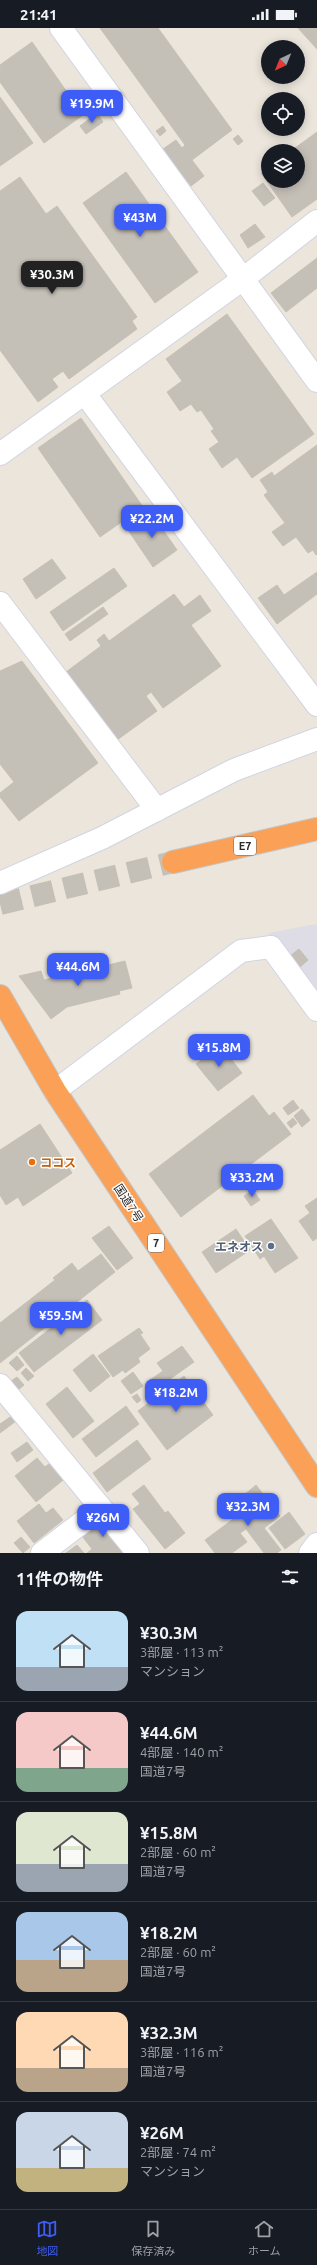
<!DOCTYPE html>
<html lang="ja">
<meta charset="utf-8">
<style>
body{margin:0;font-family:Ubuntu,"Noto Sans JP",sans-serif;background:#20242c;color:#f1f3f6;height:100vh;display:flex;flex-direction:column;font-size:15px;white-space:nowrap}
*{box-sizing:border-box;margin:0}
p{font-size:13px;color:#9ea1a6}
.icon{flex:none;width:22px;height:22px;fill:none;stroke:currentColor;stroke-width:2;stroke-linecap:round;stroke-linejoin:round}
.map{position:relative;height:1525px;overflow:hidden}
.panel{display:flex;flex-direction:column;background:#171b24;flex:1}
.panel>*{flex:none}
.needle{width:26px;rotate:223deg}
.controls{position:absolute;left:261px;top:12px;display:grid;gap:8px}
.controls a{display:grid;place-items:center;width:44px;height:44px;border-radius:50%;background:#171b24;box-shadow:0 2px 10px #0003;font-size:20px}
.price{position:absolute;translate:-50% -34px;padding:0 9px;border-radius:8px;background:#3e5df6;color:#fff;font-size:13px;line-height:26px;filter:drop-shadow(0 1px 2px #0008)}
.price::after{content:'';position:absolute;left:50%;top:24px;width:12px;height:9px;margin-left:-6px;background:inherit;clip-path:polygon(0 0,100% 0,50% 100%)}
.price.current{background:#222;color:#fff}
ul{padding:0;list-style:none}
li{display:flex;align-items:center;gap:12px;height:100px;padding:0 16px}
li+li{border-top:1px solid #363941}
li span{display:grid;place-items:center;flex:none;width:112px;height:80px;border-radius:12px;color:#555}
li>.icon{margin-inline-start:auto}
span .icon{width:48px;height:48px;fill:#fffc;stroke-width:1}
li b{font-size:17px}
h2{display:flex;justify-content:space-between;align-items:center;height:48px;padding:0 16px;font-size:17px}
.status{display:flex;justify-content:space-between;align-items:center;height:28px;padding:0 20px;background:#171b24;direction:ltr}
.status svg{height:11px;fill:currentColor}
.dock{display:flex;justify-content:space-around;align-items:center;height:56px;border-top:1px solid #363941;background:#171b24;font-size:11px;color:#9ea1a6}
.dock a{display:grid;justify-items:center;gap:2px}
.dock .current{color:#3e5df6}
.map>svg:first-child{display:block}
.industrial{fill:#dedce4}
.building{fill:#c4bfb7;stroke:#c7c1b5}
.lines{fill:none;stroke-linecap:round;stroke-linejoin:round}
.highway-tunnel{stroke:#c4c0b8;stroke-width:22;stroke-dasharray:22 11;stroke-linecap:butt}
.minor-casing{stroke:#d1d4e2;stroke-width:24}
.highway-casing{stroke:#c3c3c3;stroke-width:24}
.minor{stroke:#fff;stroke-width:22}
.highway{stroke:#fba157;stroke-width:22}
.food-dot{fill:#e8710a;stroke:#fff;stroke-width:1.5}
.service-dot{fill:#5c6f8a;stroke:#fff;stroke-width:1.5}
.labels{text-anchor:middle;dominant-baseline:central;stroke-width:3;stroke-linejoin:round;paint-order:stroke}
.shield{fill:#fff;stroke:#6a6a6a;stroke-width:1}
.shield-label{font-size:11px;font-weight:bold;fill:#2a2a2a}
.food-label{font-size:12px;font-weight:bold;fill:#c56008;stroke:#fff;text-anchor:start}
.street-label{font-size:12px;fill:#2a2a2a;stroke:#fff}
.service-label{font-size:12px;font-weight:bold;fill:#4e5e75;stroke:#fff;text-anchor:end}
</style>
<div class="status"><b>21:41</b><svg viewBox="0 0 49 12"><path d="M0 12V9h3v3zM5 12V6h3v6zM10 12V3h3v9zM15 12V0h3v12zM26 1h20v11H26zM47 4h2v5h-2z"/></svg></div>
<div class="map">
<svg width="317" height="1525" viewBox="0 0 317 1525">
<rect width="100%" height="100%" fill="#ebe5dc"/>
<polygon class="industrial" points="317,896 317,970 268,905"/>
<g class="building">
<polygon points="100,0 158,0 232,102 192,132 204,148 191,158 163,121 176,112 182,120 185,117"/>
<polygon points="298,0 317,0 317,21"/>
<polygon points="32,14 83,87 44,115 0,54 0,37"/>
<polygon points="0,69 33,115 0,138"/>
<polygon points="97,85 103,94 86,106 80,98"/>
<polygon points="163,98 166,103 160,108 156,103"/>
<polygon points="317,104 317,171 292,189 261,145 268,139 268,153 298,153 298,123 291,123"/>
<polygon points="238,107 243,113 238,117 233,111"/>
<polygon points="126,144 198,244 155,275 83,175"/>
<polygon points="20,149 46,186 57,178 137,289 132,293 137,301 69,351 63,343 52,351 58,359 38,374 0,322 0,163"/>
<polygon points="263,155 275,170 264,178 252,163"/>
<polygon points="255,196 265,209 248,220 240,207"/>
<polygon points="317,230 317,260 286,284 271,265"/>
<polygon points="227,286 314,406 252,450 237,429 222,440 209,421 219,414 211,403 214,401 201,382 197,384 191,376 180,383 167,364 182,353 166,331"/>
<polygon points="81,390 143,479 100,509 38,420"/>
<polygon points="317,417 317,526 316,527 313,522 308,525 296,509 283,518 272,504 285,495 264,467 268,464 260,452 272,444 274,448"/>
<polygon points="150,483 177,522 153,539 126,499"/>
<polygon points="52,531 66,550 36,571 23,551"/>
<polygon points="114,540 127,558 63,603 50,584"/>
<polygon points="317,544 317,566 277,596 258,570 277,557 284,567"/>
<polygon points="174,566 184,579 200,567 211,583 191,597 221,638 163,680 151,664 146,668 157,683 117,712 66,644 101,618 97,612 104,606 109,613"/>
<polygon points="103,579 108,586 70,613 65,606"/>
<polygon points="22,633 98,735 19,793 0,769 0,765 14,754 0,736 0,643"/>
<polygon points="299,921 308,932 299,940 290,928"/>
<polygon points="125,933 132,960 119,963 120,966 67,979 51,991 19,948 41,943 44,952"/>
<polygon points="221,1018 242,1045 218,1063 196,1036"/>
<polygon points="253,1067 269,1088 274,1084 291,1106 181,1189 149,1146"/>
<polygon points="293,1072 299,1080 288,1087 283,1080"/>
<polygon points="302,1081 310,1092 302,1099 294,1088"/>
<polygon points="293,1090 297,1095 291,1100 287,1095"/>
<polygon points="40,1096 72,1145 23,1178 18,1169 6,1177 0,1167 0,1122"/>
<polygon points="253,1162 260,1172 251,1178 244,1168"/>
<polygon points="317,1170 317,1210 313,1213 299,1193 310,1185 305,1178"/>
<polygon points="271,1191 298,1230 275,1245 264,1228 260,1231 245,1208"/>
<polygon points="109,1198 133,1230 117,1242 92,1210"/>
<polygon points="236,1201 250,1222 216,1245 202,1224"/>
<polygon points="101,1226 115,1244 0,1335 0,1295 55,1252 53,1250 72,1235 78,1243"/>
<polygon points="87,1272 102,1292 34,1344 19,1325"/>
<polygon points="139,1300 143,1305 140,1306 150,1321 138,1330 140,1334 125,1345 123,1342 113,1349 98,1328"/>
<polygon points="182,1318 194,1334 156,1361 150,1352 163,1343 157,1335"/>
<polygon points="93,1326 110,1348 90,1364 73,1342"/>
<polygon points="17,1328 24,1337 17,1343 9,1335"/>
<polygon points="26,1340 34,1348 28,1353 21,1345"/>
<polygon points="133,1344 143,1358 131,1366 121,1353"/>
<polygon points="184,1348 213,1387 167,1422 138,1383"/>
<polygon points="17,1349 24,1357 18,1362 11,1353"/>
<polygon points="67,1359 94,1393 73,1410 46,1376"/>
<polygon points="137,1366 141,1372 137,1375 132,1369"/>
<polygon points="126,1378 139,1396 96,1429 82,1411"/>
<polygon points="16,1385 20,1390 0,1405 0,1396"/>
<polygon points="137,1412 151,1431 107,1464 93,1445"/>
<polygon points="27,1414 33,1422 17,1434 11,1425"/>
<polygon points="37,1430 45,1439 55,1431 68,1448 36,1474 15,1448"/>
<polygon points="144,1457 165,1485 168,1483 185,1505 165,1521 133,1481 140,1476 132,1466"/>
<polygon points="256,1457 280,1488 264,1500 281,1522 277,1525 264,1525 246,1501 240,1505 247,1514 232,1525 215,1525 205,1512 252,1477 244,1467"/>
<polygon points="39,1476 46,1485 53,1480 63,1492 34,1515 17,1493"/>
<polygon points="289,1484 305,1506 285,1521 269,1500"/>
<polygon points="102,1487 131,1525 87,1525 92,1521 79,1504"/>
<polygon points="21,1509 30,1519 23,1525 14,1515"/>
<polygon points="77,1517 84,1525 66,1525"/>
</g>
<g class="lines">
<polyline class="highway-tunnel" points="0,876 173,834"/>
<g class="minor-casing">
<g id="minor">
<polyline points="61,0 317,353"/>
<polyline points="85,366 317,677"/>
<polyline points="0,426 243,251 317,193"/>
<polyline points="0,575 157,782"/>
<polyline points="0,855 102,810 234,742 317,711"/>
<polyline points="55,1063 241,923 271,919 317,982"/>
<polyline points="0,1357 138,1525"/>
<polyline points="42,1525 101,1480"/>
<polyline points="310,1525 317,1516"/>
</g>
</g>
<g class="highway-casing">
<g id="highway">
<polyline points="173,834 317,801"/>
<polyline points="0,968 55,1063 317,1458"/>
</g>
</g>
<use href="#minor" class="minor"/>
<use href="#highway" class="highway"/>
</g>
<circle class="food-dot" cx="32" cy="1134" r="4"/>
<circle class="service-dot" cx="271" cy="1218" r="4"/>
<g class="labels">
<g class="shield">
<rect x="234" y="809" width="22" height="18" rx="3"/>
<rect x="148" y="1206" width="16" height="18" rx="3"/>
</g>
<g class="shield-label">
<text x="245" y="818">E7</text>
<text x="156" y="1215">7</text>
</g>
<g class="food-label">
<text x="40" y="1134">ココス</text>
</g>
<g class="street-label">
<text transform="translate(129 1175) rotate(57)">国道7号</text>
</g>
<g class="service-label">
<text x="263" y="1218">エネオス</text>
</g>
</g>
</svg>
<div class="controls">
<a><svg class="needle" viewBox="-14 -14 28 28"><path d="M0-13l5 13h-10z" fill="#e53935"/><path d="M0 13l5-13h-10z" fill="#9ea1a6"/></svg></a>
<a><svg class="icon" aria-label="locate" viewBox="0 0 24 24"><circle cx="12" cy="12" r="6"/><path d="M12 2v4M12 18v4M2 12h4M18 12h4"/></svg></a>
<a><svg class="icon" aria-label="layers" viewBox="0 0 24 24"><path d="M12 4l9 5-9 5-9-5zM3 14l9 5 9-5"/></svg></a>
</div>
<b class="price" style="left:92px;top:96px">¥19.9M</b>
<b class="price" style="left:140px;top:210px">¥43M</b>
<b class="price current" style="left:52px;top:267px">¥30.3M</b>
<b class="price" style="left:152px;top:511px">¥22.2M</b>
<b class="price" style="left:78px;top:959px">¥44.6M</b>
<b class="price" style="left:219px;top:1040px">¥15.8M</b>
<b class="price" style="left:252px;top:1170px">¥33.2M</b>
<b class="price" style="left:61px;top:1308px">¥59.5M</b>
<b class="price" style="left:176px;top:1385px">¥18.2M</b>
<b class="price" style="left:248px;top:1499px">¥32.3M</b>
<b class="price" style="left:103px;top:1510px">¥26M</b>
</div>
<section class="panel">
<h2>11件の物件<svg class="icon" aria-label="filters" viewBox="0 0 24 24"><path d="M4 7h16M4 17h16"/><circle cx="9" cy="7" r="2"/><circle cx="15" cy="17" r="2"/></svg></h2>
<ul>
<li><span style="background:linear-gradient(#bfe0f5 70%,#9aa5b1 0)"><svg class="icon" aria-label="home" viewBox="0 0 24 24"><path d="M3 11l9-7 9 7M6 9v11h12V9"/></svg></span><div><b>¥30.3M</b><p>3部屋 · 113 m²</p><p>マンション</p></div></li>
<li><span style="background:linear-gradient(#f6c9c9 70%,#7fa58c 0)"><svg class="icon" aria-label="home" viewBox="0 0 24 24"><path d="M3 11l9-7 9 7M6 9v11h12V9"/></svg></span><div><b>¥44.6M</b><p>4部屋 · 140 m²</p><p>国道7号</p></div></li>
<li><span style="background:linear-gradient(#dfe7d0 65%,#9aa5b1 0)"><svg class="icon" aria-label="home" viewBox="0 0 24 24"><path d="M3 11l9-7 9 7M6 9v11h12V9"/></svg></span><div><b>¥15.8M</b><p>2部屋 · 60 m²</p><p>国道7号</p></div></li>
<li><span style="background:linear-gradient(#a9c7e8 60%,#b9a48a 0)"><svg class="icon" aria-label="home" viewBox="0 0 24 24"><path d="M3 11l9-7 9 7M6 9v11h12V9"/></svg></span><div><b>¥18.2M</b><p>2部屋 · 60 m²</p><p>国道7号</p></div></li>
<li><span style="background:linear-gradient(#ffd9b3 70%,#b9a48a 0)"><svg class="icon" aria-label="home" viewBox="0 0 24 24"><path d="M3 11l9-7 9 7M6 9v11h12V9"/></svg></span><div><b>¥32.3M</b><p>3部屋 · 116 m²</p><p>国道7号</p></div></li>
<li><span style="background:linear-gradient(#c9d6e8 70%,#c2b280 0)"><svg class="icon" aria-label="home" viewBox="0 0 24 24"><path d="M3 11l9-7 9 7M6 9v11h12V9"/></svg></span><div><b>¥26M</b><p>2部屋 · 74 m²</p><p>マンション</p></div></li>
</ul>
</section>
<nav class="dock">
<a class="current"><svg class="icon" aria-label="map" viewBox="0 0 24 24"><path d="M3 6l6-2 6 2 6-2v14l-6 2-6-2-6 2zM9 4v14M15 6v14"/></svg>地図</a>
<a><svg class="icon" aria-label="saved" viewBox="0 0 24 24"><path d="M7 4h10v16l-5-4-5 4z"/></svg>保存済み</a>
<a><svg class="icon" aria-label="home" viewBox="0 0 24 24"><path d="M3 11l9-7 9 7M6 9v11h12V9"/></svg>ホーム</a>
</nav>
